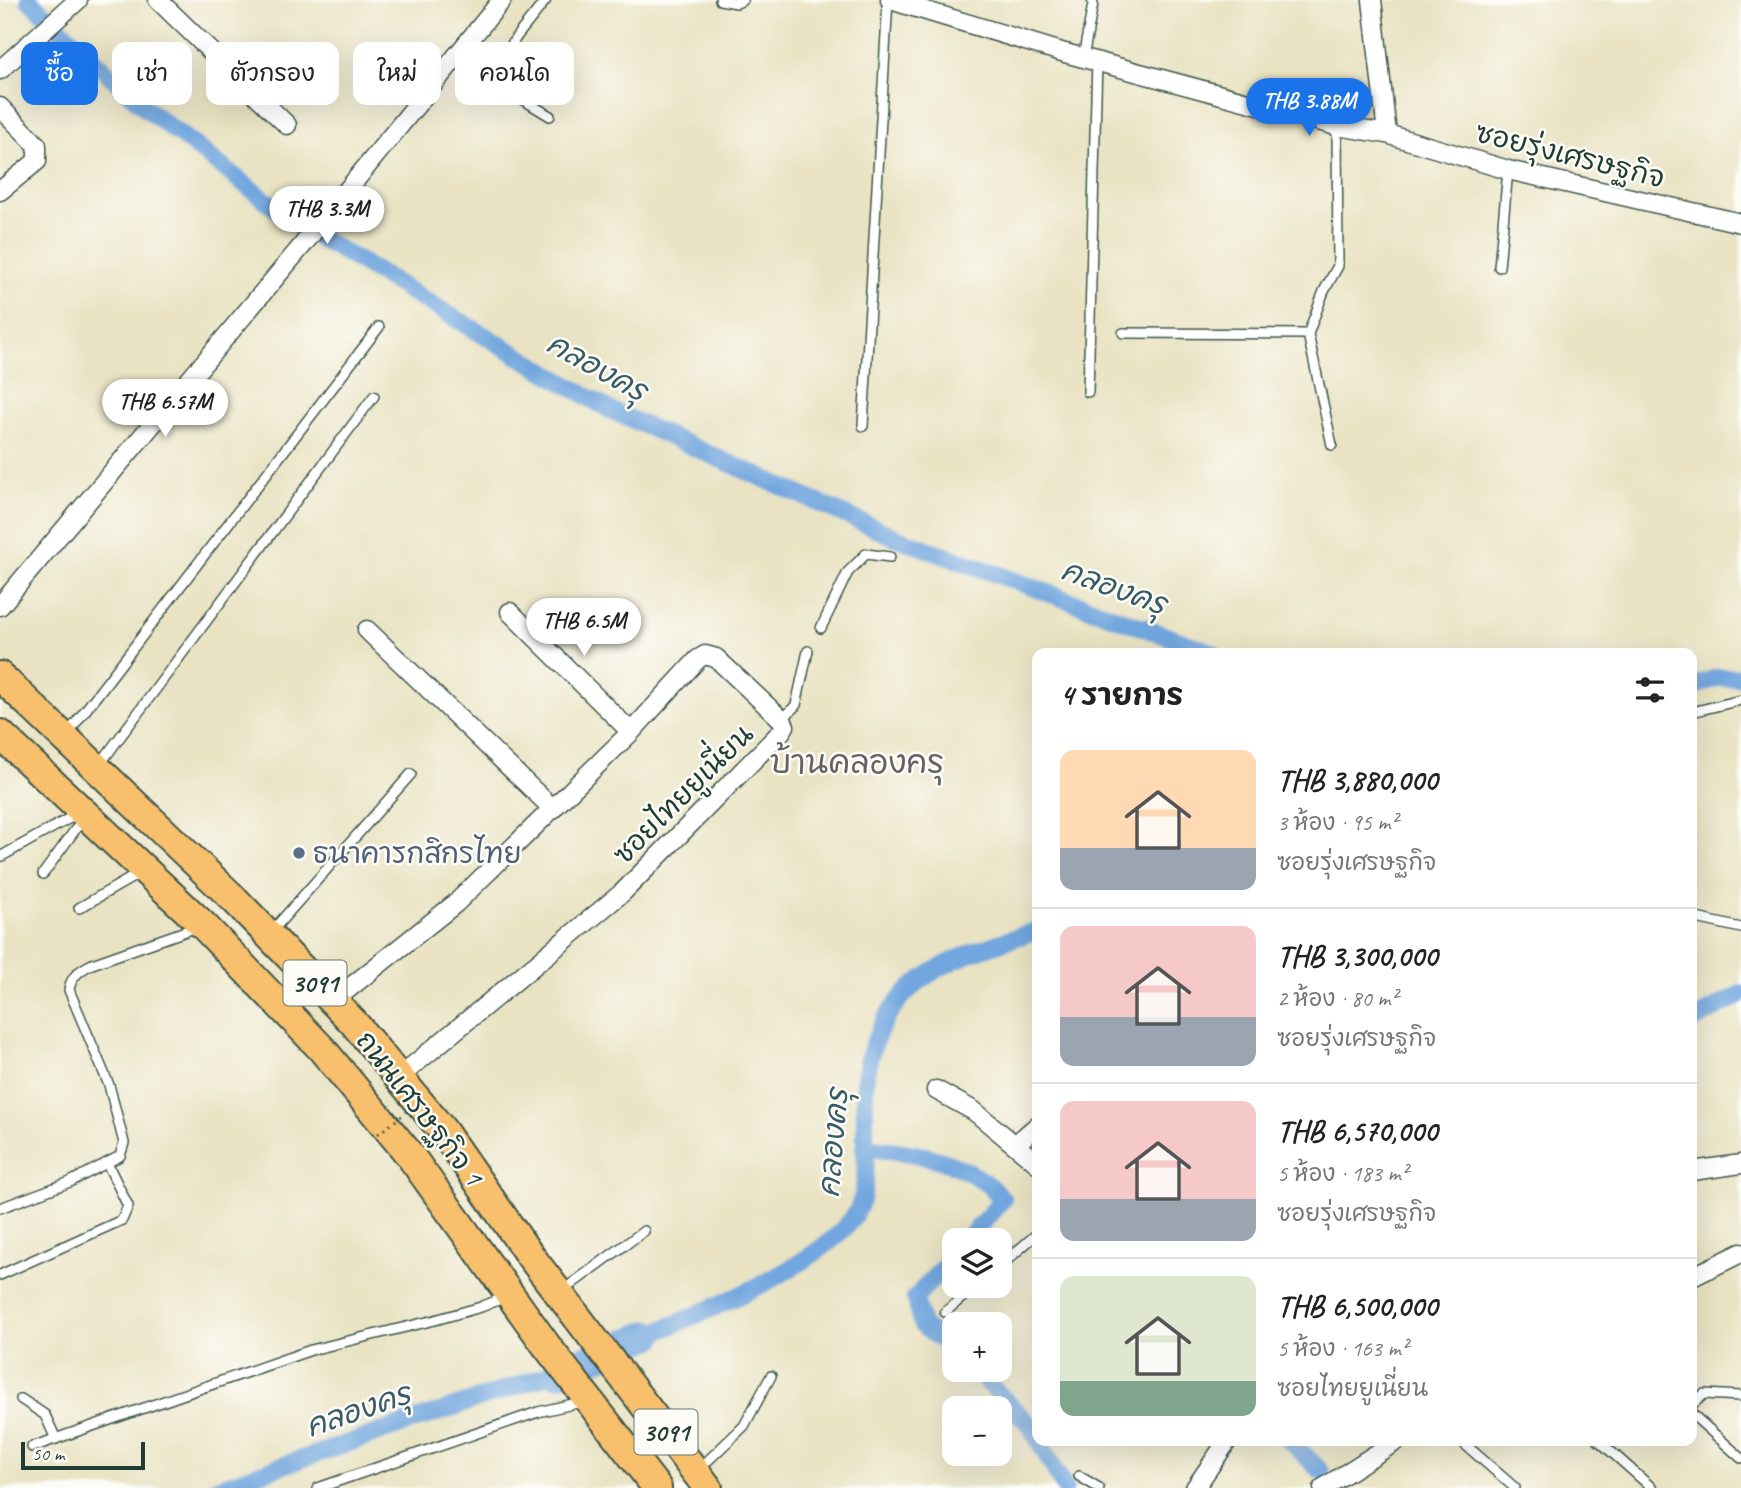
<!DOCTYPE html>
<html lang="th">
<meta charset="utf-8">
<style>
body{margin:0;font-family:Caveat,"Playpen Sans Thai",sans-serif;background:#f2f2f2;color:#222;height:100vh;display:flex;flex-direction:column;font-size:26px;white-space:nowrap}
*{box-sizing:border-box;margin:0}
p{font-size:23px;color:#767676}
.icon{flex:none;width:38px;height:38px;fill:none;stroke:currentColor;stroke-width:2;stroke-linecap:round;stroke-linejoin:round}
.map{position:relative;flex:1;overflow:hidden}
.sheet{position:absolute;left:1032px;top:648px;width:665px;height:798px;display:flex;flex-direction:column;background:#fff;border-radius:14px;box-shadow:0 7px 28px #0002}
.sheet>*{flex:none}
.hud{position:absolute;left:21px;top:42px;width:665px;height:63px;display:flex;gap:14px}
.fabs{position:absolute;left:942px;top:1228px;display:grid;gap:14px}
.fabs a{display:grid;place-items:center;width:70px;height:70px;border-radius:14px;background:#fff;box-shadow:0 7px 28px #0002;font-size:35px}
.scale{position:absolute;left:21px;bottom:18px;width:124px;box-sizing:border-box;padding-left:7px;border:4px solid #1f3d34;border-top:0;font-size:19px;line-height:24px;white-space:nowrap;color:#1f3d34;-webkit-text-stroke:5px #fdfcf7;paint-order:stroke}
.price{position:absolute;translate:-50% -60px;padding:0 16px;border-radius:24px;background:#fff;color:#222;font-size:23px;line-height:46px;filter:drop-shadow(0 2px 4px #0008)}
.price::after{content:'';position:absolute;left:50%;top:42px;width:21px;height:16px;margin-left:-10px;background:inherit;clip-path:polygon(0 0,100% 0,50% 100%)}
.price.active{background:#1a73e8;color:#fff}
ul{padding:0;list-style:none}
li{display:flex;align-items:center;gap:21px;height:175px;padding:0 28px}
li+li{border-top:2px solid #e0e0e0}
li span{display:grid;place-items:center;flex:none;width:196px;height:140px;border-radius:14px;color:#555}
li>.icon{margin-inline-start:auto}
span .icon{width:84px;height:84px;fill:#fffc;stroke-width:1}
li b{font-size:30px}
h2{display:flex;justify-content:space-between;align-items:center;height:84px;padding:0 28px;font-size:30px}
.tag{padding:0 24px;border-radius:14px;background:#fff;box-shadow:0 7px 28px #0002;font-size:24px;line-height:63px}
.tag.active{background:#1a73e8;color:#fff}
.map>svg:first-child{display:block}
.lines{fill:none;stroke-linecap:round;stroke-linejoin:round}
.canal{stroke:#71a6de;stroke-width:18}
.river{stroke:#71a6de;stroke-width:30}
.service-casing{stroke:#3d5649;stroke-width:12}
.minor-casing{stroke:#3d5649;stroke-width:21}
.primary-casing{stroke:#3d5649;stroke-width:32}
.service{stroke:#fff;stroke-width:9}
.minor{stroke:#fff;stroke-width:18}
.primary{stroke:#f8bf6c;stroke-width:28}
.path-bridge{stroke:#3d5649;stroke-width:2.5;stroke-dasharray:2 5;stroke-linecap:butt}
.service-dot{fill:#5c6f8a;stroke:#fdfcf7;stroke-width:2.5}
.labels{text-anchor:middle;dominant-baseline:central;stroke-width:5;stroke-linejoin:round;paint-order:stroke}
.shield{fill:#fdfcf7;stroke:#62766e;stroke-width:2}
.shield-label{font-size:26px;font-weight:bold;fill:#1f3d34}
.street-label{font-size:28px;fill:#1f3d34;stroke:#fdfcf7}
.service-label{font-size:28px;fill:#4e5e75;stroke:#fdfcf7;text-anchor:start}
.water-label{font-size:30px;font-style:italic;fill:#385c67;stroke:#fdfcf7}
.quarter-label{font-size:32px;fill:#656263;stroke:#fdfcf7}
</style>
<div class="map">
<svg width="1741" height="1488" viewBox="0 0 1741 1488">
<rect width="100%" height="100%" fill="#fdfcf7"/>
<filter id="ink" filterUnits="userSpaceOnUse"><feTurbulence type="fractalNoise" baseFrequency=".0143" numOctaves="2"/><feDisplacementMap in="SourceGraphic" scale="14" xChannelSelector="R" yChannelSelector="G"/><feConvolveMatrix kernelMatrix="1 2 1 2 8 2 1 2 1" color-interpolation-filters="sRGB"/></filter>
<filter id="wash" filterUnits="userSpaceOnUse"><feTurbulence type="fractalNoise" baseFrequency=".00686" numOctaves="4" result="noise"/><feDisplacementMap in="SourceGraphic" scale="28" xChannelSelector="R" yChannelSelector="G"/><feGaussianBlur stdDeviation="1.57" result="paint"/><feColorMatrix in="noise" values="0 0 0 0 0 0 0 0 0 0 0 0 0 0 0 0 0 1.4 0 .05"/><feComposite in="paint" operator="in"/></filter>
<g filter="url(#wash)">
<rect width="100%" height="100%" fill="#e9e3c3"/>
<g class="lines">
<g class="canal">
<polyline points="29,0 145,108 298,225 610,410 897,538 1213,653"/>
<polyline points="1692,687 1716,678 1741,677"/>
<polyline points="1692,1021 1741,994"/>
<path d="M864,1148C914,1151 968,1160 1003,1199L966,1241"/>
<polyline points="954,1255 915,1298 922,1326 954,1349"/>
<path d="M649,1335C702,1313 831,1261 857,1211C870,1188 864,1153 865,1127C865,1107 863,1083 868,1063C890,973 960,956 1038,930"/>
<polyline points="975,1370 1027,1422 1038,1439"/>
<polyline points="1038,1440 1065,1488"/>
<polyline points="1289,1440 1321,1471"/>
<polyline points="217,1488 557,1372"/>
</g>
<polyline class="river" points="557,1372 649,1335"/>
</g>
</g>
<g filter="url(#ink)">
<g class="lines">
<g class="service-casing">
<g id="service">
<polyline points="546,0 517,36 493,75 497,84 550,116"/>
<polyline points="720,0 737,3 743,0"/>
<polyline points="1083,58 1093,4 1092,0"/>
<polyline points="1499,267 1508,170"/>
<polyline points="1123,333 1308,334"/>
<polyline points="1088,392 1097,61"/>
<polyline points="863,426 888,0"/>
<polyline points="1332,445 1308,334 1324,291 1338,266 1337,126"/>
<polyline points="821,628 848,572 866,554 890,557"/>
<polyline points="1692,712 1741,700"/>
<polyline points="782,720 796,705 808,651"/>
<polyline points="68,733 379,327"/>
<polyline points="100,764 374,396"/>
<polyline points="0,857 77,814"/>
<polyline points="43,874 83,819"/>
<polyline points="79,908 140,873"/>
<polyline points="1692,917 1741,928"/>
<polyline points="272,931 411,774"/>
<path d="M0,1208L70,1182L120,1156L124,1143L109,1085L69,990C71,976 80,970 92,964L197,927"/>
<polyline points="999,1267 1038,1233"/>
<polyline points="0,1275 122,1220 128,1206 107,1163"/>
<polyline points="562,1291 644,1231"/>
<polyline points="945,1312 976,1286"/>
<polyline points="21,1399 45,1415 56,1439"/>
<polyline points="1692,1405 1704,1394 1741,1396"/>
<polyline points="1692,1414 1741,1458"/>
<polyline points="1460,1440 1515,1488"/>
<polyline points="1598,1440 1652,1488"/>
<polyline points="32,1447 311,1350 435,1320 481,1307 508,1296"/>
<polyline points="697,1471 744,1426 771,1376"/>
<polyline points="1079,1476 1099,1488"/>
<polyline points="318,1488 538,1412 586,1401"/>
</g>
</g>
<g class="minor-casing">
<g id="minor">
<polyline points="158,0 287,125"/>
<polyline points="890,0 1065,53 1337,126 1387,134 1508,170 1741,223"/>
<polyline points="1372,0 1387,134"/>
<polyline points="0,70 78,0"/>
<polyline points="0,107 37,145 37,161 0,191"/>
<polyline points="0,606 301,247 502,0"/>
<polyline points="510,612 631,732"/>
<polyline points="367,630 553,809"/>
<polyline points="333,1001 456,903 631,732 698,659 705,655 716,658 782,720 785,726 781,732 623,892 399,1077"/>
<polyline points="936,1090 974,1111 1038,1164"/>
<polyline points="1016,1144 1038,1125"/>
<polyline points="1692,1171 1741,1164"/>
<polyline points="1692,1277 1741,1253"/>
<polyline points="1195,1488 1228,1440"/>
<polyline points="1323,1488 1398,1440"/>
</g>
</g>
<g class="primary-casing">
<g id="primary">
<polyline points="0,676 235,900 354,1023 443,1131 528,1253 708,1488"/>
<polyline points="0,734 203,925 321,1048 409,1154 546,1345 657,1488"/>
</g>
</g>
<use href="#service" class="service"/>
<use href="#minor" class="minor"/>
<use href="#primary" class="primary"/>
<polyline class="path-bridge" points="378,1134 428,1096"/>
</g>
</g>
<circle class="service-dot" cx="299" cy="853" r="7"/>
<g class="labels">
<g class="shield">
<rect x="283.5" y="960.5" width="63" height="45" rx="5"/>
<rect x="634.5" y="1409.5" width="63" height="45" rx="5"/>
</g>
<g class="shield-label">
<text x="315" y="983">3091</text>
<text x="666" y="1432">3091</text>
</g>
<g class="street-label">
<text transform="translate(1570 155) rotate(14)">ซอยรุ่งเศรษฐกิจ</text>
<text transform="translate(683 794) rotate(-45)">ซอยไทยยูเนี่ยน</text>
<text transform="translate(420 1108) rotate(52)">ถนนเศรษฐกิจ 1</text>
</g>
<g class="service-label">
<text x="313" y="853">ธนาคารกสิกรไทย</text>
</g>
<g class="water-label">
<text transform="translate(597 367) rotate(29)">คลองครุ</text>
<text transform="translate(1114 587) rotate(20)">คลองครุ</text>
<text transform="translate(833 1143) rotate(-85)">คลองครุ</text>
<text transform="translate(358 1410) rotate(-19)">คลองครุ</text>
</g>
<g class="quarter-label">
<text x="857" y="762">บ้านคลองครุ</text>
</g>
</g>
</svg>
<div class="fabs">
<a><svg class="icon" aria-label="layers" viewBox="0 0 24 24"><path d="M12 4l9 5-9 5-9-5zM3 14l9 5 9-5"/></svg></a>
<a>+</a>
<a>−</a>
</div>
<div class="scale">50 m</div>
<b class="price active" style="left:1309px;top:138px">THB 3.88M</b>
<b class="price" style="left:327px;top:246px">THB 3.3M</b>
<b class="price" style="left:165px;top:439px">THB 6.57M</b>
<b class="price" style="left:584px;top:658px">THB 6.5M</b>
<div class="hud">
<a class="tag active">ซื้อ</a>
<a class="tag">เช่า</a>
<a class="tag">ตัวกรอง</a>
<a class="tag">ใหม่</a>
<a class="tag">คอนโด</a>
</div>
<section class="sheet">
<h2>4 รายการ<svg class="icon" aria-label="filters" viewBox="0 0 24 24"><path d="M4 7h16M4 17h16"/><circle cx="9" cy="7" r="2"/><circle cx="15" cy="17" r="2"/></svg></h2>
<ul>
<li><span style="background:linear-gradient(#ffd9b3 70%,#9aa5b1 0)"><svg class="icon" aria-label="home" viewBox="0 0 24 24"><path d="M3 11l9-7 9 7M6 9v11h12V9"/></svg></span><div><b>THB 3,880,000</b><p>3 ห้อง · 95 m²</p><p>ซอยรุ่งเศรษฐกิจ</p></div></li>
<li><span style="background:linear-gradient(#f6c9c9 65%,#9aa5b1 0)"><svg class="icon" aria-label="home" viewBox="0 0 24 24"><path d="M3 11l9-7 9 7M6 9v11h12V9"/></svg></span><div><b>THB 3,300,000</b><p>2 ห้อง · 80 m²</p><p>ซอยรุ่งเศรษฐกิจ</p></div></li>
<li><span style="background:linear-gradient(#f6c9c9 70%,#9aa5b1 0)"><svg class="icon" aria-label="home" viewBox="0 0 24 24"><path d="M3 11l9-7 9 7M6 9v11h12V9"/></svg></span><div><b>THB 6,570,000</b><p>5 ห้อง · 183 m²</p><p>ซอยรุ่งเศรษฐกิจ</p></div></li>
<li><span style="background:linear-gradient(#dfe7d0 75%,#7fa58c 0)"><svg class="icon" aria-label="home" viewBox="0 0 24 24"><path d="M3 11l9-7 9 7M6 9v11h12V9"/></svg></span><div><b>THB 6,500,000</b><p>5 ห้อง · 163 m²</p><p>ซอยไทยยูเนี่ยน</p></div></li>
</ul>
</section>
</div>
